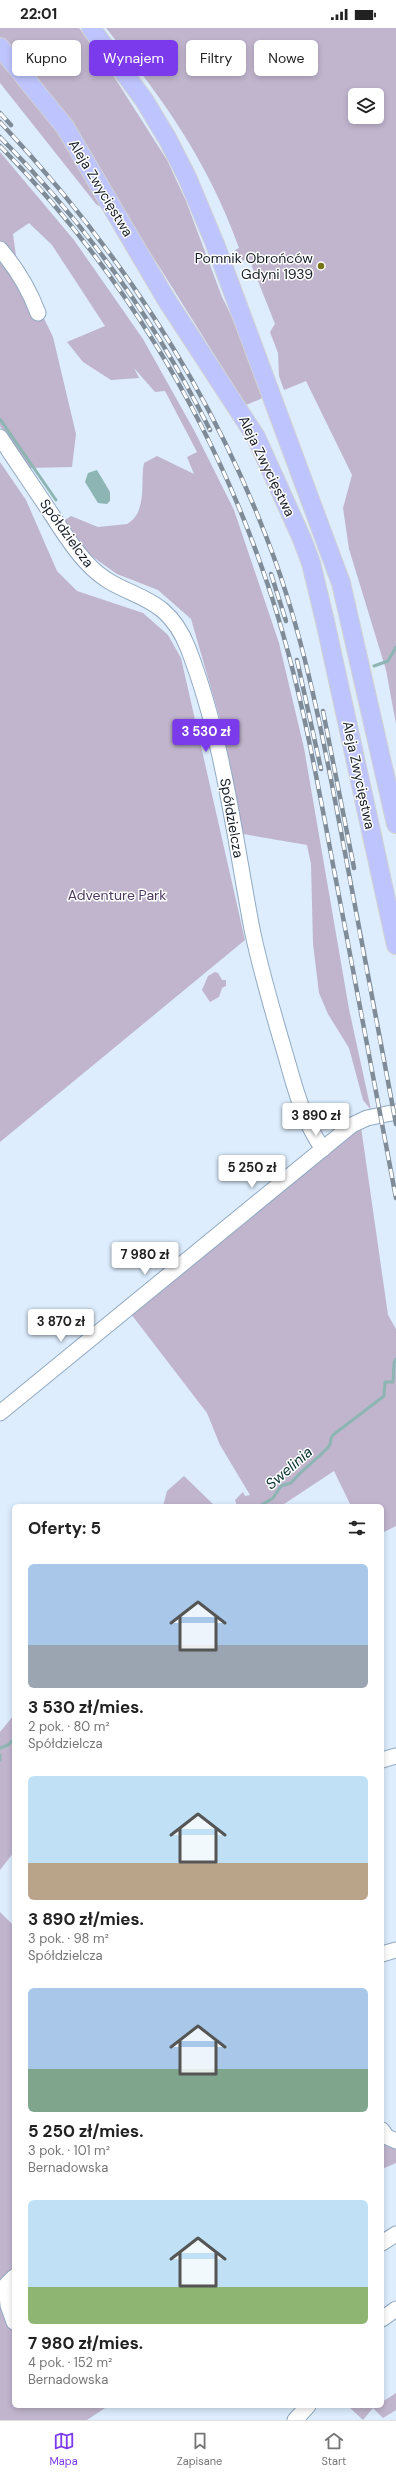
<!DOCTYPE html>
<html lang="pl">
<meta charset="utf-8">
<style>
body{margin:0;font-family:"DM Sans",sans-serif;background:#f6f6f6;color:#222;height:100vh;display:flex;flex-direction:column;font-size:15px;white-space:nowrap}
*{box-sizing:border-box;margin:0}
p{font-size:13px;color:#767676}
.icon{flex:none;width:22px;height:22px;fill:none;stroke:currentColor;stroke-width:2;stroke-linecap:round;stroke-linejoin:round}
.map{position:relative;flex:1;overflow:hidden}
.panel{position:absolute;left:12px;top:1476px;width:372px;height:904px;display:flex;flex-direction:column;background:#fff;border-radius:6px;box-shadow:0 2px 6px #0003}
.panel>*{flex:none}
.guide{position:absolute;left:12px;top:12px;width:372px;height:36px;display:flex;gap:8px}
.controls{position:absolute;left:348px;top:60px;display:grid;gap:8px}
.controls a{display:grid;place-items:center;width:36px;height:36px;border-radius:6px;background:#fff;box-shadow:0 2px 6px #0003;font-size:20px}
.price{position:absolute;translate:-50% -34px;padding:0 9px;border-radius:4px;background:#fff;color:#222;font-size:13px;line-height:26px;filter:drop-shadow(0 1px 2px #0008)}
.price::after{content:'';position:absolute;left:50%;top:24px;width:12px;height:9px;margin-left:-6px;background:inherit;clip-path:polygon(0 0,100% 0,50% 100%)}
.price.current{background:#7c3aed;color:#fff}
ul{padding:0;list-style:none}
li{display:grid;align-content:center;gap:8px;height:212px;padding:0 16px}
li span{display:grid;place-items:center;height:124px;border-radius:6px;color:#555}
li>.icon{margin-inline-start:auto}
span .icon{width:72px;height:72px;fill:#fffc;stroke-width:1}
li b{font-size:17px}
h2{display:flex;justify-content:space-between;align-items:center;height:48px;padding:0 16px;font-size:17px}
.tag{padding:0 14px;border-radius:6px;background:#fff;box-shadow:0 2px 6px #0003;font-size:14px;line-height:36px}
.tag.current{background:#7c3aed;color:#fff}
.status{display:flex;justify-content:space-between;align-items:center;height:28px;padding:0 20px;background:#fff;direction:ltr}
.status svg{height:11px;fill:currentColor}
.dock{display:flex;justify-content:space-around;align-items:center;height:56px;border-top:1px solid #e0e0e0;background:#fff;font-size:11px;color:#767676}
.dock a{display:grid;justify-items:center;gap:2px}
.dock .current{color:#7c3aed}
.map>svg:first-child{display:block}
.green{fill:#c0b5cd;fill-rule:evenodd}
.water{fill:#8cb5b3}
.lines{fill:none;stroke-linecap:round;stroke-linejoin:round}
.stream{stroke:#8cb5b3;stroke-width:3}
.minor-casing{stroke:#91a9c2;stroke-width:17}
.major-casing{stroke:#d0d2d3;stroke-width:20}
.minor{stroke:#fff;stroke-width:15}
.major{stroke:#bec4fd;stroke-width:18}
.rail-casing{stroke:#7f8c98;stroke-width:4.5}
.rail{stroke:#fff;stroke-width:3;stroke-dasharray:9;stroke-linecap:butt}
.poi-dot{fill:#787316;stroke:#fff;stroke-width:1.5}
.labels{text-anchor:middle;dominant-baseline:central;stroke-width:3;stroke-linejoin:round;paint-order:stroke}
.street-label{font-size:14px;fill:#131c25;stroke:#fff}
.poi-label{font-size:14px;fill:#131c25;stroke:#fff;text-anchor:end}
.park-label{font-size:14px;fill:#4c3761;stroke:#fff}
.water-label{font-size:15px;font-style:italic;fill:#06312f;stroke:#fff}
</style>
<div class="status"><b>22:01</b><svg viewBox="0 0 49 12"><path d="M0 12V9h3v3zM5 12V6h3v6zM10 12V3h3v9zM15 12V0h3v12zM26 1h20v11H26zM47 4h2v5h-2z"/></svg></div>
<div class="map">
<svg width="396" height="2392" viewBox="0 0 396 2392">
<rect width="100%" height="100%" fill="#ddedfd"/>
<g class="green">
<polygon points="0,0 79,0 97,22 167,132 186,173 222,269 241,307 265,369 246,377 138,205 96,176 0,55"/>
<path d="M106,0H396V696L386,642L349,521L343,480L352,447L306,353L284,362L279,348L278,325L270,304L275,296L248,228L243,233L235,222L239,220C208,133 163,71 106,0ZM355,67H377V89H355Z"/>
<path d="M0,124L74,212L143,311L195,404L234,482L279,615L304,720L349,981L371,1082L363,1072L349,1020L328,986L319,965L313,916L311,836L307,817L243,806L222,698L191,591L158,562L117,546L86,524L65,492L71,488L98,499L127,496C148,484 140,454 144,435L157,428L194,446L187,429L197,424L165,363L155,364L134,340L139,350L111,352L83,334L67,314L105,298L52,217L29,195L13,206L17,235L53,309L76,406L72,439L28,440L0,398Z"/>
<polygon points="0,434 26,472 57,543 77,563 143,585 168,607 181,630 245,912 0,1114"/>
<polygon points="215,944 218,945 222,952 226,952 226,958 222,960 219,969 210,974 202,962 208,948"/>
<polygon points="361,1099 388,1287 396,1301 396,1498 382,1505 382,1478 351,1478 334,1443 281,1478 237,1478 235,1472 243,1464 245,1468 250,1467 220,1417 207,1385 131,1286"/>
<polygon points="184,1448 215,1478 163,1478 167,1463"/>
<polygon points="14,1687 14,1824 0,1842 0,1704"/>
<polygon points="0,1884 14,1898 14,2378 108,2378 87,2392 0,2392"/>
<polygon points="382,2115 388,2119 396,2120 396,2135 382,2141"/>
<polygon points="396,2365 396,2382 383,2390 373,2380 363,2392 348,2378 373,2380 382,2378 382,2374"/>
</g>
<polygon class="water" points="97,442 110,464 110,473 107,476 98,475 85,454 88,445"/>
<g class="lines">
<g class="stream">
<polyline points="0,391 56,472"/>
<polyline points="374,638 388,633 396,619"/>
<path d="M260,1478L273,1470L281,1458L291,1455C302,1441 317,1432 329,1418C332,1415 329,1411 333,1407L384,1368L385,1354H393L394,1335L396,1331"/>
<polyline points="0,1720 8,1717 14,1711"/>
<polyline points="0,1727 0,1732"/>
</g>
<g class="minor-casing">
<g id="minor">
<path d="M0,221C17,241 29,261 38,285"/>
<path d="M0,409C17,435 35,461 52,487C63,504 74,522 88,536C123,574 164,559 188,620C223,710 234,806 252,901C260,940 271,977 282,1015C293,1051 301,1091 323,1121"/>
<polyline points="0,1385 352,1097 367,1090 396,1084"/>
<polyline points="382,1732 396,1728"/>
<polyline points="382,1926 396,1922"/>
<polyline points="382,2102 387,2109 396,2113"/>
<polyline points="382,2215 396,2206"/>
<polyline points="14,2249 6,2257 8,2277 14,2294"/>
<polyline points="382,2291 396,2281"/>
<polyline points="295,2392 308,2378"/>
</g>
</g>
<g class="major-casing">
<g id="major">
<polyline points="91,0 144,72 167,110 187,149 215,216 341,555 396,796"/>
<polyline points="0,19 65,99 166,271 256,409 302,511 311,535 325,593 396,917"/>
</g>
</g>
<use href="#minor" class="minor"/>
<use href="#major" class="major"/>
<g class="rail-casing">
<g id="rail">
<polyline points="0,85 11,97"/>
<path d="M0,94C120,222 217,370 276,535C308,626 325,720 343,814C360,908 378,1002 396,1096"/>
<path d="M0,109C85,195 156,294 210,402"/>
<path d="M0,118C117,237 207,382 262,540C297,638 315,740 334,842C355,951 375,1060 396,1170"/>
<polyline points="271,546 286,593"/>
<polyline points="297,632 321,741"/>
<polyline points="323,683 354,840"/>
</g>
</g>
<use href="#rail" class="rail"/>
</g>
<circle class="poi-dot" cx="321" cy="238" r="4"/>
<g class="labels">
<g class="street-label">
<text transform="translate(101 160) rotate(59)">Aleja Zwycięstwa</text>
<text transform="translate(267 438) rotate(64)">Aleja Zwycięstwa</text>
<text transform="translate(67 505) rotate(54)">Spółdzielcza</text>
<text transform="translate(359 747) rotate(78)">Aleja Zwycięstwa</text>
<text transform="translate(232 790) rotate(80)">Spółdzielcza</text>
</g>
<g class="poi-label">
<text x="313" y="230">Pomnik Obrońców<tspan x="313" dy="16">Gdyni 1939</tspan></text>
</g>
<g class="park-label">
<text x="117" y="867">Adventure Park</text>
</g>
<g class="water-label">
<text transform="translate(289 1440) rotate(-41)">Swelinia</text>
</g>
</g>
</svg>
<div class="controls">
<a><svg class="icon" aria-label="layers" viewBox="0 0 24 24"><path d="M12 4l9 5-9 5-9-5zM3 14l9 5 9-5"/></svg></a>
</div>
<b class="price current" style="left:206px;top:725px">3 530 zł</b>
<b class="price" style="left:316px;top:1109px">3 890 zł</b>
<b class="price" style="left:252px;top:1161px">5 250 zł</b>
<b class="price" style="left:145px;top:1248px">7 980 zł</b>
<b class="price" style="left:61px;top:1315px">3 870 zł</b>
<div class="guide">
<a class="tag">Kupno</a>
<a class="tag current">Wynajem</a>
<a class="tag">Filtry</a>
<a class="tag">Nowe</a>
</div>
<section class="panel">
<h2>Oferty: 5<svg class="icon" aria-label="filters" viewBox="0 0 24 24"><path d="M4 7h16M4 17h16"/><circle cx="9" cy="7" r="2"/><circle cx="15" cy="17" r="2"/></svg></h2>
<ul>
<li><span style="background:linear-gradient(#a9c7e8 65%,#9aa5b1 0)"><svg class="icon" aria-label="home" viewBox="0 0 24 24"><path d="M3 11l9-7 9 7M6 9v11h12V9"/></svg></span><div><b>3 530 zł/mies.</b><p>2 pok. · 80 m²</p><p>Spółdzielcza</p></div></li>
<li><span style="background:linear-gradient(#bfe0f5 70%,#b9a48a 0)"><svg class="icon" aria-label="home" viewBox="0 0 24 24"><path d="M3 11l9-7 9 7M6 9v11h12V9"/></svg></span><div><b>3 890 zł/mies.</b><p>3 pok. · 98 m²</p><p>Spółdzielcza</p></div></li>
<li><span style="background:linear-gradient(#a9c7e8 65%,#7fa58c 0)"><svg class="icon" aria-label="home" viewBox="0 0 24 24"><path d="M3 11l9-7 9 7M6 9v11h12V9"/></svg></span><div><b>5 250 zł/mies.</b><p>3 pok. · 101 m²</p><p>Bernadowska</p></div></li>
<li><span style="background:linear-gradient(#bfe0f5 70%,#8fb573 0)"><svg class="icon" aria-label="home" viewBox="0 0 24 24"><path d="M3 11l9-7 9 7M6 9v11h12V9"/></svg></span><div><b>7 980 zł/mies.</b><p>4 pok. · 152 m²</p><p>Bernadowska</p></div></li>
</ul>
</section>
</div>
<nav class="dock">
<a class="current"><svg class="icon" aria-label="map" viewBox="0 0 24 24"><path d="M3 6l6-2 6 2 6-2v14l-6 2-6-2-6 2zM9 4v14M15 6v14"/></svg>Mapa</a>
<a><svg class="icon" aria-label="saved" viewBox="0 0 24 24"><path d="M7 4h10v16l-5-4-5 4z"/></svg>Zapisane</a>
<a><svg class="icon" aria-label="home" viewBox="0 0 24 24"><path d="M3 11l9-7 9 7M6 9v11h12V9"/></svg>Start</a>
</nav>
